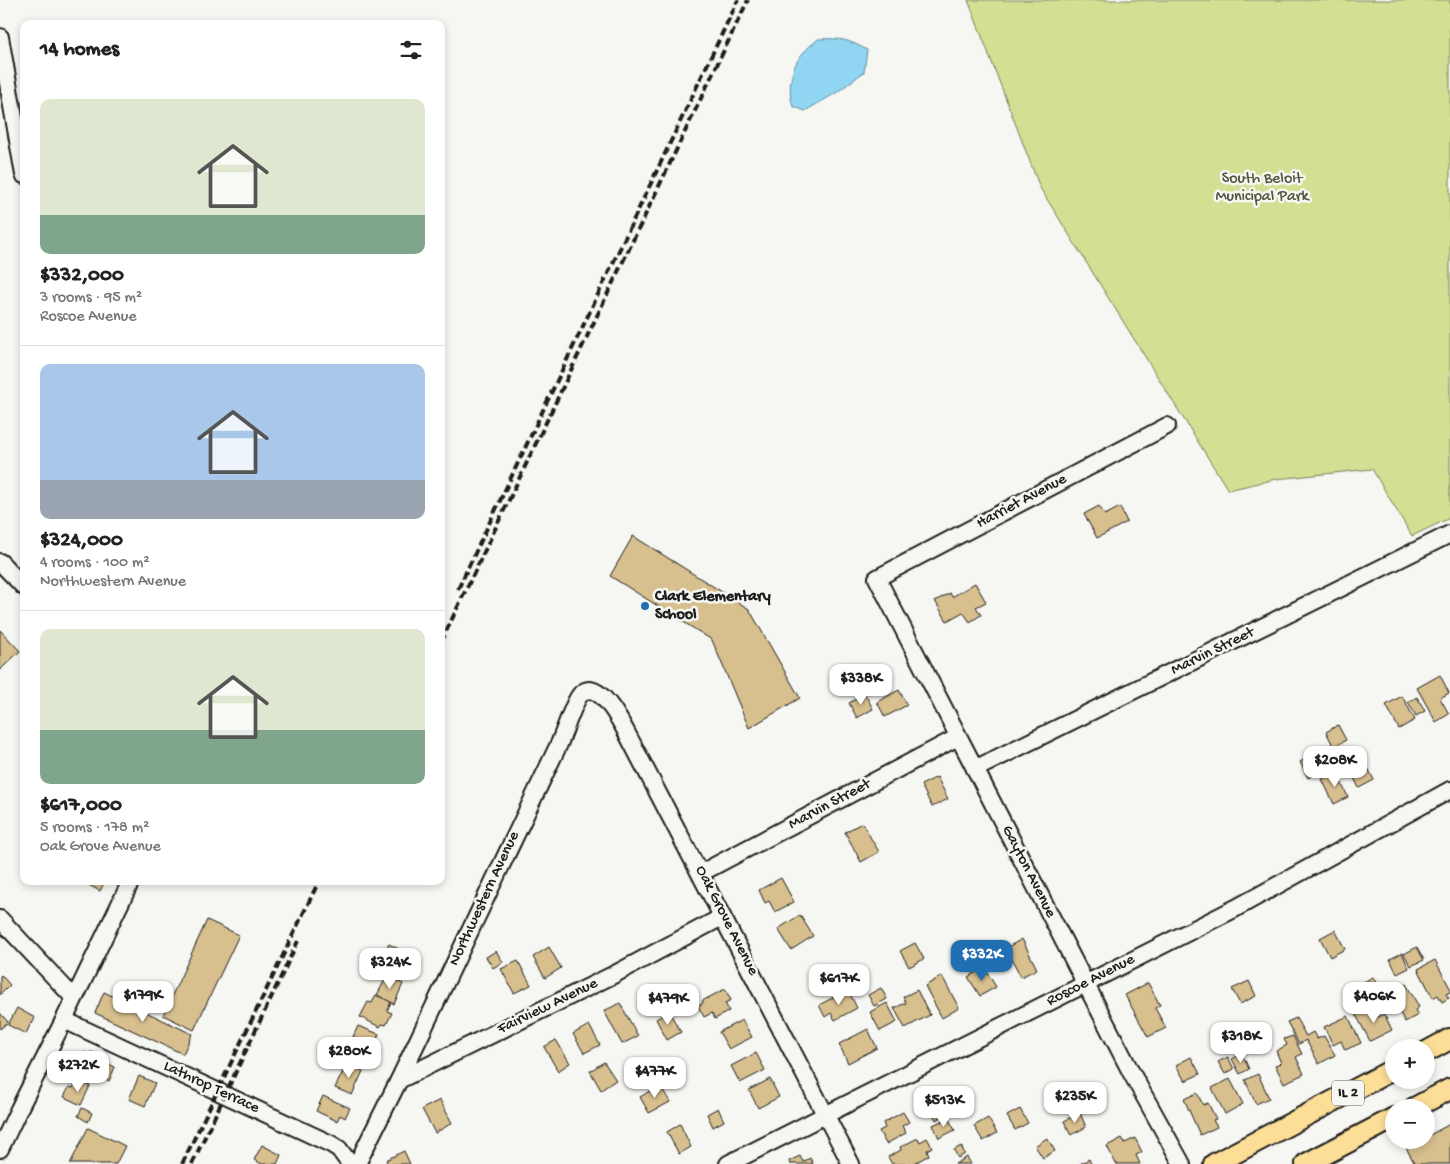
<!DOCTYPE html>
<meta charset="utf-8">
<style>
body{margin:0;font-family:"Gochi Hand",sans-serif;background:#f2f2f2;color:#222;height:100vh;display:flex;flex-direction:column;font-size:19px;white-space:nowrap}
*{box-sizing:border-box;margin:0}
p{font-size:16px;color:#767676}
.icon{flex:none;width:28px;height:28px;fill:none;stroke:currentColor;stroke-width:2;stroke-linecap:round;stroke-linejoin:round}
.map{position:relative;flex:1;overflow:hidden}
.sheet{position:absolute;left:20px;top:20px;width:425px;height:865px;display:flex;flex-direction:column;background:#fff;border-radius:10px;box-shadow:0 2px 8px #0003}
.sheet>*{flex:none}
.tools{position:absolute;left:1385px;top:1039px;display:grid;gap:10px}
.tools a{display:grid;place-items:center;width:50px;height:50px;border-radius:50%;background:#fff;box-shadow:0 2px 8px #0003;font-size:25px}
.price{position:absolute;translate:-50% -42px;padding:0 11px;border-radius:10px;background:#fff;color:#222;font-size:16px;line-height:32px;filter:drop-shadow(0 1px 2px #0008)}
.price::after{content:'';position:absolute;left:50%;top:30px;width:15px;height:11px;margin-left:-8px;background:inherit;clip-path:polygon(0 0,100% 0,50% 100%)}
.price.on{background:#1f6fb2;color:#fff}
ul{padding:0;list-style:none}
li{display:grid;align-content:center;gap:10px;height:265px;padding:0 20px}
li+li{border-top:1px solid #e0e0e0}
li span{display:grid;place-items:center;height:155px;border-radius:10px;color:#555}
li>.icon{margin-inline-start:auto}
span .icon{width:90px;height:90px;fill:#fffc;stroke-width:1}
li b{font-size:21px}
h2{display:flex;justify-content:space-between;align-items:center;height:60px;padding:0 20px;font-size:21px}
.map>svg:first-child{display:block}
.green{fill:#d1e093;stroke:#767e58}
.water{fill:#90d6f2;stroke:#628c9c}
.building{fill:#d7bf8e;stroke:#1c1c1c}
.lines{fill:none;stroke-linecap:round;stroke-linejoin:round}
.minor-casing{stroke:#1c1c1c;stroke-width:20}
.major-casing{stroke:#1c1c1c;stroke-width:24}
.minor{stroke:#f6f6f2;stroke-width:16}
.major{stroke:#fdde96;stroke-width:20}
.rail{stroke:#1c1c1c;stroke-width:4;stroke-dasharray:8 4;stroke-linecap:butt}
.poi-dot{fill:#1f6fb2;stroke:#f6f6f2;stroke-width:2}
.labels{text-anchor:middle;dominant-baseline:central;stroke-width:5;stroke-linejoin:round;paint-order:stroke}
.shield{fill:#f6f6f2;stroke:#5d5d5c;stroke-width:1}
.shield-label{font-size:15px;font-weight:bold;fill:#1c1c1c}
.park-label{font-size:16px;fill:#525740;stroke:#f6f6f2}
.street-label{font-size:16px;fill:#1c1c1c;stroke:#f6f6f2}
.poi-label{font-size:16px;font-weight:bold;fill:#1c1c1c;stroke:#f6f6f2;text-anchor:start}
</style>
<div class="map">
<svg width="1450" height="1164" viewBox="0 0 1450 1164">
<rect width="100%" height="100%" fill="#f6f6f2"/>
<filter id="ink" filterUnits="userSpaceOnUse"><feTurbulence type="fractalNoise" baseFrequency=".02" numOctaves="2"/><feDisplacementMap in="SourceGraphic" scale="10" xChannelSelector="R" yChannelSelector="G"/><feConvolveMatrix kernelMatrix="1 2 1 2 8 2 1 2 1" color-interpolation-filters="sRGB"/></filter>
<g filter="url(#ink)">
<polygon class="green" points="968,0 1450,0 1450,518 1412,536 1372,469 1276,479 1228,490 1040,188"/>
<path class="water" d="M818,39C841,38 847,39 867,50L864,72L836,93L805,111L793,106C787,89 791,67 803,53C807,48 813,44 818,39Z"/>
<g class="building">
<polygon points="1099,506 1105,515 1120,507 1127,522 1097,538 1084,514"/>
<polygon points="633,536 749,609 800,698 749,728 712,640 610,576"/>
<polygon points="975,583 986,602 976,607 981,615 970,622 963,612 947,621 935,601 950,593 952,597"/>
<polygon points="0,630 20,651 0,670"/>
<polygon points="1440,675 1449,693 1440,698 1449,714 1436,722 1417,688"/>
<polygon points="899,690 907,705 885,717 877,702"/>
<polygon points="865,694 873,709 857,718 849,703"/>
<polygon points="1402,696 1415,720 1399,729 1386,705"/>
<polygon points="1417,697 1425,711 1416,716 1408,702"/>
<polygon points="1338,725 1346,740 1334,747 1326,732"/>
<polygon points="1311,756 1319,772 1308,778 1300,762"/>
<polygon points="1363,758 1374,780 1359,788 1348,766"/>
<polygon points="1336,772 1348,797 1334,804 1322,779"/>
<polygon points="937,777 948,799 932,807 921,785"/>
<polygon points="862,823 879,852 861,862 845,832"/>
<polygon points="781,878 794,902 775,912 769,901 765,903 759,890"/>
<polygon points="81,881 105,881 100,891"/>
<polygon points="800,915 813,936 791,950 778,929"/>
<polygon points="207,920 239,935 194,1030 163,1015"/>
<polygon points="1335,930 1345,949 1330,957 1320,938"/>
<polygon points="1022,939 1037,969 1021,977 1006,948"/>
<polygon points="915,943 924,959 909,967 900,951"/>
<polygon points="389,944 418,959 410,973 381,958"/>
<polygon points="549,947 561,968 545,978 533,957"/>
<polygon points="1417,947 1424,960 1411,966 1404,954"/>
<polygon points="496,951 503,962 493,968 486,957"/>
<polygon points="1402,953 1409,968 1397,974 1390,959"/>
<polygon points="368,958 381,966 375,975 363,967"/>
<polygon points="1435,960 1450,988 1450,992 1446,994 1449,998 1442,1002 1438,995 1433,998 1418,969"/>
<polygon points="518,961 531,985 514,993 501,969"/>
<polygon points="984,967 996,987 980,996 968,977"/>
<polygon points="1,975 10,985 0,995 0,976"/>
<polygon points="387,976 403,984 394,1004 377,995"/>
<polygon points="942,976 959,1008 942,1018 925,986"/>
<polygon points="1373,977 1382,994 1370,1001 1360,984"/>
<polygon points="1249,981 1256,996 1240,1004 1232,989"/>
<polygon points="1148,983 1160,1005 1155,1008 1166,1028 1148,1037 1125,995"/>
<polygon points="1406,984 1419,1007 1415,1010 1418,1015 1405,1022 1389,993"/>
<polygon points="881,988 887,999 874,1006 868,995"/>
<polygon points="725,989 731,1000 725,1003 729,1011 715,1019 712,1013 704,1017 698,1006 703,1003 702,1001"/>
<polygon points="848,990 857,1008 835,1020 831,1013 825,1017 819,1005"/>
<polygon points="917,990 930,1015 905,1028 894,1008 906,1003 903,997"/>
<polygon points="104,992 192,1034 183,1054 95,1013"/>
<polygon points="376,995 391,1002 387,1011 392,1013 386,1025 382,1024 380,1027 360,1017 368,1002 372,1003"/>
<polygon points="620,1003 638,1036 622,1044 604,1011"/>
<polygon points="887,1003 897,1022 880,1031 870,1012"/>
<polygon points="17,1008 35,1018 32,1024 31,1023 26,1034 8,1025"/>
<polygon points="1370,1008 1376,1018 1384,1014 1392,1030 1370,1041 1356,1015"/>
<polygon points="669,1012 681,1032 667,1040 656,1019"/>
<polygon points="0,1013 8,1022 0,1029"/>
<polygon points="1348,1016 1361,1043 1345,1050 1341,1041 1333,1045 1324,1027"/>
<polygon points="1296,1018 1306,1036 1313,1032 1317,1039 1324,1036 1335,1055 1319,1064 1306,1040 1299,1044 1287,1022"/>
<polygon points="742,1020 752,1037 729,1049 719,1032"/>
<polygon points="589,1025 600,1045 584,1053 573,1034"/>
<polygon points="358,1026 379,1034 370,1055 356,1050 360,1040 353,1037"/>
<polygon points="868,1029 877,1048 848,1063 839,1044"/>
<polygon points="1293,1036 1302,1054 1296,1057 1304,1074 1284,1083 1275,1065 1281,1063 1276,1051 1287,1045 1284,1039"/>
<polygon points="556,1040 570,1063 558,1071 544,1047"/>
<polygon points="85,1052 89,1055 91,1052 102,1057 100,1060 115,1067 109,1081 100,1076 99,1079 82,1071 84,1065 80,1063"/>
<polygon points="756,1053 765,1070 740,1083 731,1066"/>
<polygon points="1242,1054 1249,1069 1240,1074 1232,1059"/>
<polygon points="1191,1057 1200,1074 1185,1081 1176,1065"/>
<polygon points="1228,1057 1234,1069 1225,1074 1218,1062"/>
<polygon points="604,1062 616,1080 601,1090 590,1071"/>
<polygon points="347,1063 363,1071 352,1095 335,1088"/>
<polygon points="1258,1074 1269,1098 1256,1104 1245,1080"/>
<polygon points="139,1076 155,1083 145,1106 129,1099"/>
<polygon points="770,1079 779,1097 758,1108 749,1090"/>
<polygon points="1230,1079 1243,1104 1225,1114 1212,1088"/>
<polygon points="77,1080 90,1086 81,1105 64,1097 69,1087 73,1088"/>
<polygon points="660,1085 670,1102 649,1113 640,1097"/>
<polygon points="1197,1093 1203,1105 1208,1103 1216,1119 1213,1120 1217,1127 1200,1135 1184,1099"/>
<polygon points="937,1094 948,1113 936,1120 926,1100"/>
<polygon points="323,1096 350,1108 345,1118 340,1115 337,1121 316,1111"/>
<polygon points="440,1100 452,1123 435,1133 422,1109"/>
<polygon points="82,1108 92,1113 88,1122 78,1116"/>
<polygon points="718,1108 724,1121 713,1127 707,1114"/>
<polygon points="1020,1109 1028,1123 1015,1130 1007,1116"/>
<polygon points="903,1112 909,1122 902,1126 906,1133 886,1144 879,1131 885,1128 883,1123"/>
<polygon points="1080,1113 1086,1127 1071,1135 1064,1121"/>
<polygon points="948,1118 955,1130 939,1138 933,1125"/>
<polygon points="988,1118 997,1133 983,1141 974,1126"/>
<polygon points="680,1124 691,1147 679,1154 667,1132"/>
<polygon points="1450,1124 1450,1164 1415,1164 1406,1148 1420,1140 1426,1140 1426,1137"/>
<polygon points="88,1128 125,1146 116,1164 70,1164"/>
<polygon points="918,1138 920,1142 927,1138 932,1147 927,1150 929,1155 913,1164 892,1164 888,1157 901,1150 900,1147"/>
<polygon points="1047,1138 1055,1151 1043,1158 1035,1146"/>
<polygon points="1122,1138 1125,1143 1135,1138 1142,1152 1136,1155 1140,1164 1116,1164 1107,1146"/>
<polygon points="262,1145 281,1155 277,1164 262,1164 254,1160"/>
<polygon points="961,1146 965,1154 958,1158 954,1150"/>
<polygon points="404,1151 410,1164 388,1164 386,1160"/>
<polygon points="800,1156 803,1162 810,1158 813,1164 790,1164 789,1161"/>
<polygon points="967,1157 971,1164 955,1164"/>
<polygon points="1089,1159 1091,1164 1080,1164"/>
</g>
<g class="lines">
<g class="minor-casing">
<g id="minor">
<polyline points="0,37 24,175"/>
<polyline points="1167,426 877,578 1132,1074 1182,1164"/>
<polyline points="0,562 24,587"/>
<polyline points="975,769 1450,534"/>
<polyline points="701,873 958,737"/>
<polyline points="0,919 74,998"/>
<polyline points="64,1020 331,1144 339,1149 350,1164"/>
<polyline points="399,1080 615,974 722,917"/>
<polyline points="0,1149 19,1109 64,1020 131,881"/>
<path d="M357,1164L399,1080L559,744C563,735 575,699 581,694C600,675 626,732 633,745L851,1164"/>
<polyline points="728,1164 1236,908 1450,790"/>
</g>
</g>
<g class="major-casing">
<g id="major">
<polyline points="1426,1052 1450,1039"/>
<polyline points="1414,1108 1450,1089"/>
<polyline points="1214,1164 1394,1069"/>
<polyline points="1306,1164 1394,1118"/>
</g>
</g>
<use href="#minor" class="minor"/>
<use href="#major" class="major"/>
<g class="rail">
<polyline points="458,589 738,0"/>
<polyline points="441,642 748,0"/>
<polyline points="182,1164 319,881"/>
<polyline points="192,1164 298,941"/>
</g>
</g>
</g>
<circle class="poi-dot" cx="645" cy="606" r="5"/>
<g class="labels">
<rect class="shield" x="1332" y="1080.5" width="32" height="25" rx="4"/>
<g class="shield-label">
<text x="1348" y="1093">IL 2</text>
</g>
<g class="park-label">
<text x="1262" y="179">South Beloit<tspan x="1262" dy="18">Municipal Park</tspan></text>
</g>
<g class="street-label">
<text transform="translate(1022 502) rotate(-28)">Harriet Avenue</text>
<text transform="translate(1213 652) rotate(-26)">Marvin Street</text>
<text transform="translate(830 805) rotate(-28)">Marvin Street</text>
<text transform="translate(1028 872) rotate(63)">Gayton Avenue</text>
<text transform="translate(485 899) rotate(-65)">Northwestern Avenue</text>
<text transform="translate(726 921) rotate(63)">Oak Grove Avenue</text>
<text transform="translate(1091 981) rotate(-27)">Roscoe Avenue</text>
<text transform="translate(548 1007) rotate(-26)">Fairview Avenue</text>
<text transform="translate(211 1088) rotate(25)">Lathrop Terrace</text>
</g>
<g class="poi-label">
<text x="655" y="597">Clark Elementary<tspan x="655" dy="18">School</tspan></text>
</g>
</g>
</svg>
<div class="tools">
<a>+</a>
<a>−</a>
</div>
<b class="price" style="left:861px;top:706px">$338K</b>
<b class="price" style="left:1335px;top:788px">$208K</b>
<b class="price on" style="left:982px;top:982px">$332K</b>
<b class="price" style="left:390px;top:990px">$324K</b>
<b class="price" style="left:839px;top:1006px">$617K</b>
<b class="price" style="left:143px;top:1023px">$179K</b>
<b class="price" style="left:1374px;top:1024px">$406K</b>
<b class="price" style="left:668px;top:1026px">$479K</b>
<b class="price" style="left:1241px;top:1064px">$318K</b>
<b class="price" style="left:349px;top:1079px">$280K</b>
<b class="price" style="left:78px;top:1093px">$272K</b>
<b class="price" style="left:655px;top:1099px">$477K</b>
<b class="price" style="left:1075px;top:1124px">$235K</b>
<b class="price" style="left:944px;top:1128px">$513K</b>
<section class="sheet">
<h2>14 homes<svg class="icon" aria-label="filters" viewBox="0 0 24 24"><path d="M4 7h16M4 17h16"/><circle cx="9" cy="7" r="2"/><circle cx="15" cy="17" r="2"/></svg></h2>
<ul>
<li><span style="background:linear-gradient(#dfe7d0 75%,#7fa58c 0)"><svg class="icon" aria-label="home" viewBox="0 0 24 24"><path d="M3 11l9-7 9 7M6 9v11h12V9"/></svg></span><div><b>$332,000</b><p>3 rooms · 95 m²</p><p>Roscoe Avenue</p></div></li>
<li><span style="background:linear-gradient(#a9c7e8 75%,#9aa5b1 0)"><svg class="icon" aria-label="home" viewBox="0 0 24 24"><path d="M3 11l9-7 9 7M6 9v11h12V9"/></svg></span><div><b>$324,000</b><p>4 rooms · 100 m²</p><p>Northwestern Avenue</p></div></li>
<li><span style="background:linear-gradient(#dfe7d0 65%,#7fa58c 0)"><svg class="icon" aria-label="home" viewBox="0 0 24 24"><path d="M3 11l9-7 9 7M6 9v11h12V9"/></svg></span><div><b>$617,000</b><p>5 rooms · 178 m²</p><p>Oak Grove Avenue</p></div></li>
</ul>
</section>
</div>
